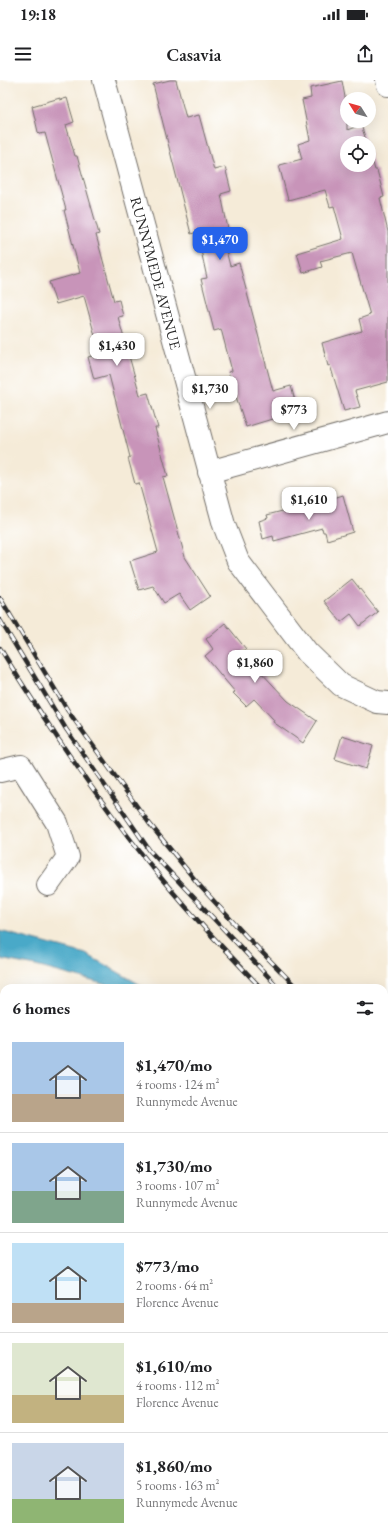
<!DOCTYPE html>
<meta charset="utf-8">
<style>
body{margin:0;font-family:"EB Garamond",serif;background:#f6f6f6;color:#202124;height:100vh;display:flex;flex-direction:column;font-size:15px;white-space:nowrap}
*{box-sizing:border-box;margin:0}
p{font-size:13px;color:#757577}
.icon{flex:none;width:22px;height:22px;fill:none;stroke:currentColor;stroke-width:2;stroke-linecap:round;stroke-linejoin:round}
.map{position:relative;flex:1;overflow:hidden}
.panel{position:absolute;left:0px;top:904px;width:388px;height:556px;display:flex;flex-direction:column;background:#fff;border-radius:12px 12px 0 0;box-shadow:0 4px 16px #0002}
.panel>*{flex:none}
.needle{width:26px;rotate:307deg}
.fabs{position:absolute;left:340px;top:12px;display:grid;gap:8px}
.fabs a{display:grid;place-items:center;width:36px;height:36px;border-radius:50%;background:#fff;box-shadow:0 4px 16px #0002;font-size:20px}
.price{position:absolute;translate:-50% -34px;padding:0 9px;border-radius:8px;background:#fff;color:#222;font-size:13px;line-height:26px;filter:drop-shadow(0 1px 2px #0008)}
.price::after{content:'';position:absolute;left:50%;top:24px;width:12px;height:9px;margin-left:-6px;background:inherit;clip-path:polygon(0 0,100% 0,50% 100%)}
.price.on{background:#2563eb;color:#fff}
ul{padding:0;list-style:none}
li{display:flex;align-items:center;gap:12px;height:100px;padding:0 12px}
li+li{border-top:1px solid #e0e0e0}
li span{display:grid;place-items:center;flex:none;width:112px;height:80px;border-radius:0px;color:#555}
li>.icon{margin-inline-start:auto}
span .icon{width:48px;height:48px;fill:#fffc;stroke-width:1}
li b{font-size:17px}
h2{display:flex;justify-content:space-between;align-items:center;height:48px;padding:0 12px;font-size:17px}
.status{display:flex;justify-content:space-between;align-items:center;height:28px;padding:0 20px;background:#fff;direction:ltr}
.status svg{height:11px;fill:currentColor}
header{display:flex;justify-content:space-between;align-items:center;height:52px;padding:0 12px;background:#fff;font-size:18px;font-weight:600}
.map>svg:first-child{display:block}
.green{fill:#afc265;stroke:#6d7648}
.water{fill:#49a9c8;stroke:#3a6a7a}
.building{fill:#c894b9}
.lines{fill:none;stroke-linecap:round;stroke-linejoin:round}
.minor-casing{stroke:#726e68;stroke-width:24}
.path{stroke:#726e68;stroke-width:2.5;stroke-dasharray:3 3;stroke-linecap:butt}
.minor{stroke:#fff;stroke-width:22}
.rail-casing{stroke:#2b2b2b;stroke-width:4.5}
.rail{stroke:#fff;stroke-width:3;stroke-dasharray:9;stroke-linecap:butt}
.labels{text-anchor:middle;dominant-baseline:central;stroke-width:3.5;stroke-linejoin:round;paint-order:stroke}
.street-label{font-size:15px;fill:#2b2b2b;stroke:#fff}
</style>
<div class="status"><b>19:18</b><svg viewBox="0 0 49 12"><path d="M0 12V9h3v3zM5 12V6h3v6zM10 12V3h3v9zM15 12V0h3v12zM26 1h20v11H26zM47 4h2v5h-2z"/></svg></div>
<header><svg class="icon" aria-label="menu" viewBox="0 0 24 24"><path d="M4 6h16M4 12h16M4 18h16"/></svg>Casavia<svg class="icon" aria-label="share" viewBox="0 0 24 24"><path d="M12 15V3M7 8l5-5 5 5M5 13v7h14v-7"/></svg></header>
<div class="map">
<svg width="388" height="1460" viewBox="0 0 388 1460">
<rect width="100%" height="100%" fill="#fff"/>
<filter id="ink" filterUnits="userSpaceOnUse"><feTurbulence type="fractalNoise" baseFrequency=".025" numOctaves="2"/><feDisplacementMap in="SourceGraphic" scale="8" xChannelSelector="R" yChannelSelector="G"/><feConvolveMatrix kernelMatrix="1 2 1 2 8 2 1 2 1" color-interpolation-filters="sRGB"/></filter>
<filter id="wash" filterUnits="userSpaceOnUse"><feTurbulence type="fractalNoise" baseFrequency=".012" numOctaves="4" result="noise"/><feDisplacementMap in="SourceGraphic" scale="16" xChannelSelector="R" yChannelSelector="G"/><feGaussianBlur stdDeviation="0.9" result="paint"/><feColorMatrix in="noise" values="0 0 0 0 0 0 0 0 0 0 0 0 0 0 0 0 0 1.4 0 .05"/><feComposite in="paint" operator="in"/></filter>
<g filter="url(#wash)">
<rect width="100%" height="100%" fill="#f5ebd8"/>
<polygon class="green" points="384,1251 388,1251 388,1460 278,1460 277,1456 384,1456"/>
<g class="water">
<polygon points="0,851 86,874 146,908 111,908 107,905 36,886 0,879"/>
<polygon points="384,1178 388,1182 388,1217 386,1208 384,1206"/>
</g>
<g id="blocks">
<g class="building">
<polygon points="170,0 176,0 186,38 199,35 214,90 225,87 231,111 221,114 228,149 221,151 230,186 239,183 273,311 291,306 297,328 281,333 282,336 246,347 228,292 232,291 221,249 214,251 201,199 207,198 197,152 191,154 153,4"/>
<polygon points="342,1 347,28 347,50 361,45 367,63 347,63 347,85 369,85 369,70 375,90 377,90 384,117 380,118 388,152 388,302 355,311 360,327 344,331 330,285 328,286 322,263 362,251 359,239 370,235 352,173 320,181 322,187 303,193 297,173 343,159 334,126 330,127 325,110 288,120 279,85 302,79 298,64 310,60 302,20 311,18 310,8"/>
<polygon points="60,18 60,20 67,18 74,42 66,45 75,76 77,76 99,154 96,155 114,221 119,220 123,236 118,237 140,315 148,313 158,348 155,348 168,396 163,397 185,477 210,516 190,530 179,514 164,523 153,506 139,510 130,481 158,472 139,403 135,404 128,378 130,377 109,295 94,299 88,277 100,274 84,216 56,224 49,202 80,193 64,130 66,130 45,53 40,54 38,52 32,26"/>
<polygon points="343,415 353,452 327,460 325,452 323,452 322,448 274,461 273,456 263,459 259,441 268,438 267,435 298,427 299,429"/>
<polygon points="352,499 378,532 360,546 351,534 341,542 324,521"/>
<polygon points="225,543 246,569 242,572 288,621 317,641 303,663 273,642 274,640 254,619 246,626 233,613 235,612 205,576 213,569 206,559"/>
<polygon points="342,656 373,666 366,689 335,679"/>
</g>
</g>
</g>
<g filter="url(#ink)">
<use href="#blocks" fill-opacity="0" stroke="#726e68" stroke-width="1"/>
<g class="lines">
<g class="minor-casing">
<g id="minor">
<polyline points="104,0 224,445 238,481 307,572 341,605 377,622 388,623"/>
<polyline points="387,0 388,5"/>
<polyline points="209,392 388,342"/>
<polyline points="0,691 21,686 57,743 68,777 48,805"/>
<polyline points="0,1022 4,1022"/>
<polyline points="0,1373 4,1372"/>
<polyline points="260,1456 261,1460"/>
</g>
</g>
<g class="path">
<polyline points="384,1306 388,1305"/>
<polyline points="384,1322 388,1326"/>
</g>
<use href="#minor" class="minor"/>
<g class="rail-casing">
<g id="rail">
<polyline points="0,518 68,631 149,743 200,806 246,856 297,908"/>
<polyline points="0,540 66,649 150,771 279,908"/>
<path d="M0,568C45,642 94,714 148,782C183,826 222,867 261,908"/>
<polyline points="384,989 388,992"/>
<polyline points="384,1006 388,1009"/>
<polyline points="384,1029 388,1032"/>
<polyline points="0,1212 4,1211"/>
<polyline points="384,1218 388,1218"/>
<polyline points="0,1223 4,1223"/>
<polyline points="384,1230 388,1230"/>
</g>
</g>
<use href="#rail" class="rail"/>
</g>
</g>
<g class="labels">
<g class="street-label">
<text transform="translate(156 193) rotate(75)">RUNNYMEDE AVENUE</text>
</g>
</g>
</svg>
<div class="fabs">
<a><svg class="needle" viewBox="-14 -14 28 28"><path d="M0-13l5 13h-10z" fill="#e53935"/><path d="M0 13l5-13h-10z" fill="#757577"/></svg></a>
<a><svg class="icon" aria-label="locate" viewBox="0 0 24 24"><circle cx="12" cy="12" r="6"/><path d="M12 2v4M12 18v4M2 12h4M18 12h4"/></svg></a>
</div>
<b class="price on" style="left:220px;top:181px">$1,470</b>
<b class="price" style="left:117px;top:287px">$1,430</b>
<b class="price" style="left:210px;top:330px">$1,730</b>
<b class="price" style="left:294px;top:351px">$773</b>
<b class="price" style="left:309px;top:441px">$1,610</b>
<b class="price" style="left:255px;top:604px">$1,860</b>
<section class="panel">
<h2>6 homes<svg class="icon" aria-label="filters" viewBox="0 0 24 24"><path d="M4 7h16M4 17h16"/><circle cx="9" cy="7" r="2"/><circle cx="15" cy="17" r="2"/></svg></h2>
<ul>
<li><span style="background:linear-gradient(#a9c7e8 65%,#b9a48a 0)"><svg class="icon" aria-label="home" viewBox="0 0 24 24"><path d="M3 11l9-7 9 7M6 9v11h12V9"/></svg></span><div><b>$1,470/mo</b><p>4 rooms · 124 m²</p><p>Runnymede Avenue</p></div></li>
<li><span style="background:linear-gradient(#a9c7e8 60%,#7fa58c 0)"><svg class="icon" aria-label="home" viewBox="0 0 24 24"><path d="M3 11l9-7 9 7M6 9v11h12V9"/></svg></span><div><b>$1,730/mo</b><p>3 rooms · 107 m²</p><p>Runnymede Avenue</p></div></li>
<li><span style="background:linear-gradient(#bfe0f5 75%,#b9a48a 0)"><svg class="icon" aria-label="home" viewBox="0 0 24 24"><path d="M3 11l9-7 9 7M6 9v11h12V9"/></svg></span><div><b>$773/mo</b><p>2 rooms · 64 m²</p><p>Florence Avenue</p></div></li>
<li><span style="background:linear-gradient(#dfe7d0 65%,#c2b280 0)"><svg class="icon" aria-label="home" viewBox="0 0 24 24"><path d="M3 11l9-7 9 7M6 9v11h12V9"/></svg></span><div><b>$1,610/mo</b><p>4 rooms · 112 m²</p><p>Florence Avenue</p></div></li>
<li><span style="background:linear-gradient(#c9d6e8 70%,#8fb573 0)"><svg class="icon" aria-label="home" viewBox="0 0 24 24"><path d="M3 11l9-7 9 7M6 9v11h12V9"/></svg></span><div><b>$1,860/mo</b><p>5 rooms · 163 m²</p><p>Runnymede Avenue</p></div></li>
</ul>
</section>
</div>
